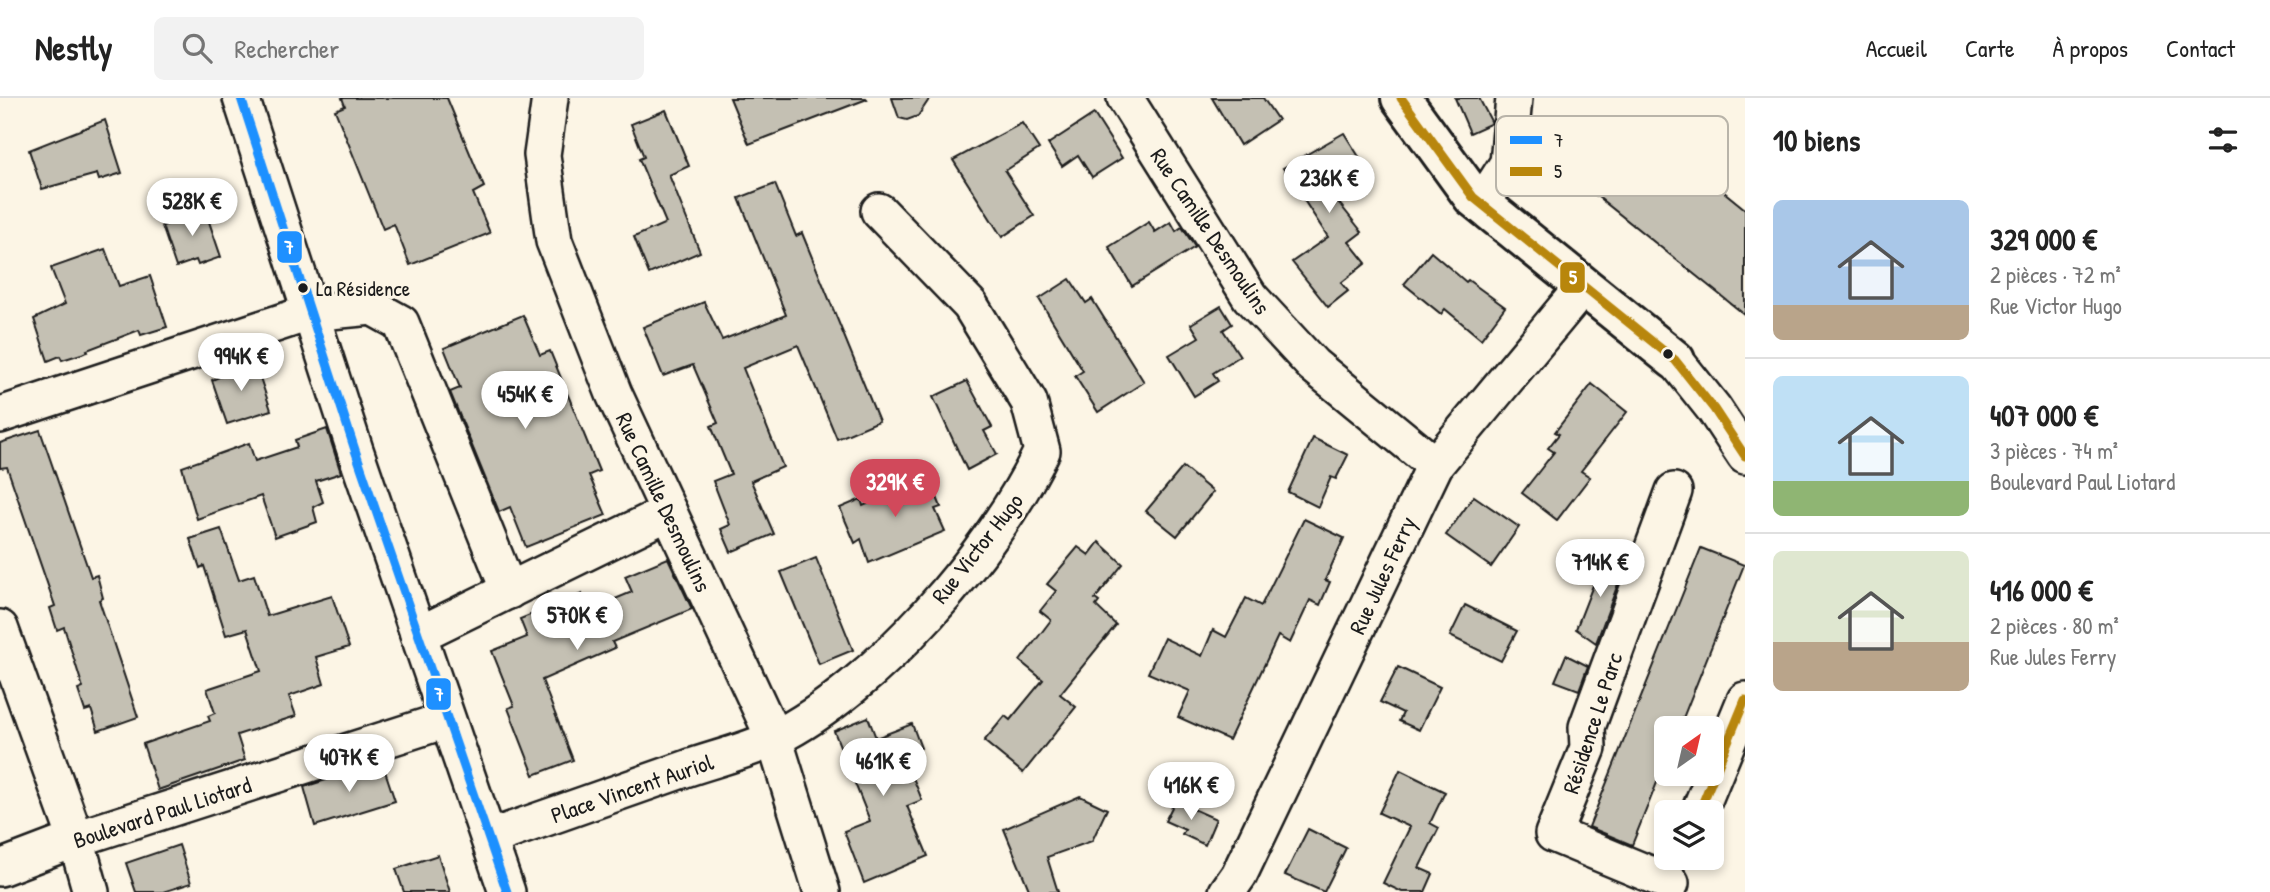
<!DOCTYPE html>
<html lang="fr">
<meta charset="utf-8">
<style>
body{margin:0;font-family:"Patrick Hand",sans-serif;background:#f2f2f2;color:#222;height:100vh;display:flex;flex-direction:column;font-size:26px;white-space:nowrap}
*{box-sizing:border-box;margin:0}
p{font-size:23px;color:#767676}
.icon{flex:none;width:38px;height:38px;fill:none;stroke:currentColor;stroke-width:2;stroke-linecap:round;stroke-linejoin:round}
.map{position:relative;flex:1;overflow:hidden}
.sheet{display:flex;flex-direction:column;background:#fff;width:525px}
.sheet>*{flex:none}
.needle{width:46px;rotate:34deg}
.controls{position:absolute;left:1654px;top:618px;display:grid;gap:14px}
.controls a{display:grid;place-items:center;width:70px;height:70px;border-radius:10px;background:#fff;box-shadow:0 4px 10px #0003;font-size:35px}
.price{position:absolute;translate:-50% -60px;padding:0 16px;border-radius:24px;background:#fff;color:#222;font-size:23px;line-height:46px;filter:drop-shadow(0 2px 4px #0008)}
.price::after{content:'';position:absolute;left:50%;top:42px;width:21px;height:16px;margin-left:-10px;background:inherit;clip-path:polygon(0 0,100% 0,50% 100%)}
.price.on{background:#d1495b;color:#fff}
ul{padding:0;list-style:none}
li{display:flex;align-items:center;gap:21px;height:175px;padding:0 28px}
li+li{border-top:2px solid #e0e0e0}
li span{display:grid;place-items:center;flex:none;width:196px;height:140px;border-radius:10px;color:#555}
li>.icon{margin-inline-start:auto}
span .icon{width:84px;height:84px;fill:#fffc;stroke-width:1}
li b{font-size:30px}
h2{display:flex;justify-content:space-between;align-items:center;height:84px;padding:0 28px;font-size:30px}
header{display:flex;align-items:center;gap:42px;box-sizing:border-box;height:98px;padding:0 35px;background:#fff;border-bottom:2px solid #e0e0e0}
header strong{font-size:33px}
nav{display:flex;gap:38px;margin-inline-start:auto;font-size:24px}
.search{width:490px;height:63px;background:#f2f2f2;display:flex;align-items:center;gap:18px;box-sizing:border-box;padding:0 24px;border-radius:10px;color:#767676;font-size:26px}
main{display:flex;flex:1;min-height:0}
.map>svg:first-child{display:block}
.building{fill:#c4c0b3;stroke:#1c1c1c;stroke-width:2}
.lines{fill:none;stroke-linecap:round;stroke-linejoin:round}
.minor-casing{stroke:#1c1c1c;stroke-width:40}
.major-casing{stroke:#1c1c1c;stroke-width:44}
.minor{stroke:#fcf5e5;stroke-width:35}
.major{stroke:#fcf5e5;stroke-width:38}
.bus-1-casing{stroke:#fcf5e5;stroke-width:14}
.bus-2-casing{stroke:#fcf5e5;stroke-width:14}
.bus-1{stroke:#1e90ff;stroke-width:9}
.bus-2{stroke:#b8860b;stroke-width:9}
.bus-dot{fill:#1c1c1c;stroke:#fcf5e5;stroke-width:2.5}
.labels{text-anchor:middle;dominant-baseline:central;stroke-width:6;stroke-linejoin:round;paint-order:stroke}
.bus-label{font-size:21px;fill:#1c1c1c;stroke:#fcf5e5;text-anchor:start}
.street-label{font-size:23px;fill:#1c1c1c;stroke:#fcf5e5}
.key{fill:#fcf5e5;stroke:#b9b4a9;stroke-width:2}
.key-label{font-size:19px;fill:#1c1c1c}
.line-badge{stroke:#fcf5e5;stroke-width:2.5}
.badge-label{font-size:19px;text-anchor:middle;font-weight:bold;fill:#fff}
</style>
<header>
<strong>Nestly</strong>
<div class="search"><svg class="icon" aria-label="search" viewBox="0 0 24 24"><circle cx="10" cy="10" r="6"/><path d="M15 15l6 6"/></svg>Rechercher</div>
<nav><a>Accueil</a><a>Carte</a><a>À propos</a><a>Contact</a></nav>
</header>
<main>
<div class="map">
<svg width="1745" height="794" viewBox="0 0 1745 794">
<rect width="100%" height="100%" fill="#fcf5e5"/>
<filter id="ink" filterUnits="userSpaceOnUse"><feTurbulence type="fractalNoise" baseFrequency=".0143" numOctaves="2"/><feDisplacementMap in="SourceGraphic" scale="14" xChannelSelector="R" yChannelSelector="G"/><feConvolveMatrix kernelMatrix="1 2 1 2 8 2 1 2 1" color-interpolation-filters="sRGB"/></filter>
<g filter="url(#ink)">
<g class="building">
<polygon points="342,0 447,0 484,89 473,95 490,135 410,167 394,126 383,131 335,12 345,8"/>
<polygon points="730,0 866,0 867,1 749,46"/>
<polygon points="892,0 930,0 918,18 907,22 899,20"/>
<polygon points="1212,0 1263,0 1278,22 1240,47"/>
<polygon points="1455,0 1479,0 1492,25 1470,35"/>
<polygon points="666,12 689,68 669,77 700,154 649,176 634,139 666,125 639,61 644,59 631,26"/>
<polygon points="1094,16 1122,60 1092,79 1078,57 1062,68 1048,46"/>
<polygon points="105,22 122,75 99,82 97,76 42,91 29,52"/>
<polygon points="1022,25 1039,51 1005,73 1034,118 1002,139 953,62"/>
<polygon points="1645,30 1745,111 1745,217 1592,94"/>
<polygon points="1344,35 1370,76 1335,100 1362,134 1349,144 1366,165 1341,185 1348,193 1328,209 1292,164 1328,139 1283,70"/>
<polygon points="775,86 796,138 802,135 879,323 837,341 798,247 743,270 783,369 751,383 774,436 731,454 721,431 730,427 713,383 731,376 711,328 718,325 693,267 663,278 643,229 704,204 722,242 786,217 739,100"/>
<polygon points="204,109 221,159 198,167 196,162 176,169 162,128 177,123 174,118"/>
<polygon points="1149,124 1155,134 1171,124 1176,133 1182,129 1195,149 1132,188 1109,149"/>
<polygon points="105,151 119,188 150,178 167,229 141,237 139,232 87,252 88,254 62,262 60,258 48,263 34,221 65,206 51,170"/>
<polygon points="1431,154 1466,184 1468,182 1505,209 1481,241 1445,211 1441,216 1404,186"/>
<polygon points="1070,181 1086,205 1092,201 1144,284 1098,314 1075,278 1083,273 1039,201"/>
<polygon points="1221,208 1232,226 1223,232 1240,258 1213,275 1218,283 1194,298 1169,257 1199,239 1191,226"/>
<polygon points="523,217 540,257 550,253 599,373 589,377 606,417 526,449 510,409 499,414 450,294 460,290 444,250"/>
<polygon points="254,262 271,312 227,326 212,282 226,276 224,271"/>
<polygon points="967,283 992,329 984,333 997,356 967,372 933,299"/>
<polygon points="1592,286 1627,314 1581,373 1590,379 1557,422 1522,395 1554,354 1548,350 1559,336 1555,334"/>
<polygon points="327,331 341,375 316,383 323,404 313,409 317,424 275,439 261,398 197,421 182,369 249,345 255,363 297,349 295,342"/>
<polygon points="40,332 91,479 97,477 103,500 99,502 138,619 98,633 91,611 85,613 78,592 83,590 64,529 57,532 50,510 55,508 7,369 0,370 0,345"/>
<polygon points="1313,340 1348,357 1336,381 1331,379 1318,409 1288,394"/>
<polygon points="1183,369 1213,394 1177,438 1146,413"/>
<polygon points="927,375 941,409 935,411 945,433 869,465 861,441 855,445 840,410 861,401 863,408 908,389 906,384"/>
<polygon points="1474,398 1519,429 1491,469 1446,437"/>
<polygon points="1304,421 1344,440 1325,482 1330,484 1320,507 1310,502 1290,545 1278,538 1229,642 1178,619 1190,593 1148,575 1164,540 1202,558 1213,532 1226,539 1246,500 1261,508"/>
<polygon points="221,431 239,482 254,477 267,518 332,498 349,549 316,559 324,586 289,598 296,618 237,637 245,662 158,692 143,646 210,623 208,618 215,615 207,591 261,573 247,531 226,537 204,468 200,470 190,441"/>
<polygon points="1099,444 1123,466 1095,501 1099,504 1096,508 1116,527 1060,596 1076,609 1023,675 984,643 1005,618 1010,622 1043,582 1020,563 1051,522 1040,513 1056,493 1047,486 1078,449 1089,457"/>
<polygon points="1701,450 1744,467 1679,630 1666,630 1666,662 1632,747 1589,729"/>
<polygon points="1604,459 1625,467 1596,545 1576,531"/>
<polygon points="668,460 692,511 612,544 615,550 542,582 573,662 534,677 508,610 514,608 492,553 527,539 520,521 582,496 589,512 632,494 625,478"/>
<polygon points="816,460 853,552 819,566 781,474"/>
<polygon points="1465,507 1517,533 1501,563 1450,538"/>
<polygon points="1566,557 1588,568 1579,592 1555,583"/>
<polygon points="1398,569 1440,589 1419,632 1399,623 1403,615 1380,604"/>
<polygon points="868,619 876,640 912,626 921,650 904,657 922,702 907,708 928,758 864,785 844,733 870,723 834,633"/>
<polygon points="382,664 395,703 315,728 304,689"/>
<polygon points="1400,672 1445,694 1430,725 1439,730 1419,770 1433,776 1425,794 1402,794 1383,785 1410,729 1379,715"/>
<polygon points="1080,698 1107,711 1092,743 1047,759 1058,794 1030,794 1004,731"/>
<polygon points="1175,703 1216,721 1205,747 1182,736 1185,732 1165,723"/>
<polygon points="1308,731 1346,750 1324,794 1285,777"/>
<polygon points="179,747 191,785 163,794 136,794 126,765"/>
<polygon points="438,757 450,794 404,794 396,771"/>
</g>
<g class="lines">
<g class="minor-casing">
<g id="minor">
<polyline points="241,0 355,352 507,794"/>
<polyline points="550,0 542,57 554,143 614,296 774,640 822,794"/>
<polyline points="1125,0 1250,199 1313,267 1435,367"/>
<polyline points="1481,107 1508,65 1514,0"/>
<polyline points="1675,262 1714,311 1745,358"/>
<polyline points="0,317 309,215 372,209 401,225 509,493"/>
<polyline points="0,530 76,741 91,794"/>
<polyline points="418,537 669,414"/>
<polyline points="1699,714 1745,602"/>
<path d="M489,740C554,717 620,694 685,671C714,661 747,653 775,640C876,590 994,454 1042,353L1029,304L970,207L879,113"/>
<polyline points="0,770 76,741 446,622"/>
<polyline points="1671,785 1553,736 1588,650 1587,629 1674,393"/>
<polyline points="1227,794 1239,777 1435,367 1582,190"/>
</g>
</g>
<g class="major-casing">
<polyline id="major" points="1401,0 1473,99 1675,262"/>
</g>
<use href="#minor" class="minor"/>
<use href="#major" class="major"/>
<g class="bus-1-casing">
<polyline id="bus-1" points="241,0 355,352 507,794"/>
</g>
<g class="bus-2-casing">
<g id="bus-2">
<polyline points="1401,0 1473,99 1675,262 1714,311 1745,358"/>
<polyline points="1699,714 1745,602"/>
</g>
</g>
<use href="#bus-1" class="bus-1"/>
<use href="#bus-2" class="bus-2"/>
</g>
</g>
<g class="bus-dot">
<circle cx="303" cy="190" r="6"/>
<circle cx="1668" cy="256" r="6"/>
</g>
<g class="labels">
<g class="bus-label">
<text x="316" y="190">La Résidence</text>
</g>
<g class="street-label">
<text transform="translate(1211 133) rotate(56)">Rue Camille Desmoulins</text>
<text transform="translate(664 404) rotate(65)">Rue Camille Desmoulins</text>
<text transform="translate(977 450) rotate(-52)">Rue Victor Hugo</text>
<text transform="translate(1382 477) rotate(-65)">Rue Jules Ferry</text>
<text transform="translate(1592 625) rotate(-72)">Résidence Le Parc</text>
<text transform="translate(632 690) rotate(-19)">Place Vincent Auriol</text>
<text transform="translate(162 714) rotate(-18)">Boulevard Paul Liotard</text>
</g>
</g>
<rect x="1496" y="18" width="232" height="80" rx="10" class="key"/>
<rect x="1510" y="38" width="32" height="8" fill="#1e90ff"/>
<rect x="1510" y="69" width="32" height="9" fill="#b8860b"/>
<g class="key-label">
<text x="1554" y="49">7</text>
<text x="1554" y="80">5</text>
</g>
<g class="line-badge">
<rect x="276" y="132" width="27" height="34" rx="7" fill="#1e90ff"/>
<rect x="1559" y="163" width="27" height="33" rx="7" fill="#b8860b"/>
<rect x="425" y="579" width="27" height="34" rx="7" fill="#1e90ff"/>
</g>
<g class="badge-label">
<text x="289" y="156">7</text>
<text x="1573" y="186">5</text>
<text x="439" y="603">7</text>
</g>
</svg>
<div class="controls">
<a><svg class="needle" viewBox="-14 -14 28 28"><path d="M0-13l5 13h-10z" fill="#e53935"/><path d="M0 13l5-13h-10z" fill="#767676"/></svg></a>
<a><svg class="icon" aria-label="layers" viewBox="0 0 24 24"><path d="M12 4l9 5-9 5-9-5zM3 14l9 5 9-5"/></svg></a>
</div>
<b class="price" style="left:1329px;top:117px">236K €</b>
<b class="price" style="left:192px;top:140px">528K €</b>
<b class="price" style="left:241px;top:295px">994K €</b>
<b class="price" style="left:525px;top:333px">454K €</b>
<b class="price on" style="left:895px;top:421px">329K €</b>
<b class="price" style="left:1600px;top:501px">714K €</b>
<b class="price" style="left:577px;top:554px">570K €</b>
<b class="price" style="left:349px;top:696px">407K €</b>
<b class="price" style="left:883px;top:700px">461K €</b>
<b class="price" style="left:1191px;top:724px">416K €</b>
</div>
<section class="sheet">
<h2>10 biens<svg class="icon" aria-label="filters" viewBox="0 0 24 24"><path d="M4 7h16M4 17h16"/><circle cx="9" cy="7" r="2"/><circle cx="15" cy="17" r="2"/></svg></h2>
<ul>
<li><span style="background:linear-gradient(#a9c7e8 75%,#b9a48a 0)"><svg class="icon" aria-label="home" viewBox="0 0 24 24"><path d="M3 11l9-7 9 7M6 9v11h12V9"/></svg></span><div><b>329 000 €</b><p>2 pièces · 72 m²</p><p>Rue Victor Hugo</p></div></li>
<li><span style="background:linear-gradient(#bfe0f5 75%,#8fb573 0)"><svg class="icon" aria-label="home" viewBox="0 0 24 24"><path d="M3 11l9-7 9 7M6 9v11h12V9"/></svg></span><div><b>407 000 €</b><p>3 pièces · 74 m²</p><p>Boulevard Paul Liotard</p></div></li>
<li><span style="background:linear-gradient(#dfe7d0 65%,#b9a48a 0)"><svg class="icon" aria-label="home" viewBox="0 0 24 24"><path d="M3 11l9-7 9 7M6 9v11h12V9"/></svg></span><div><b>416 000 €</b><p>2 pièces · 80 m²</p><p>Rue Jules Ferry</p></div></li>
</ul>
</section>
</main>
